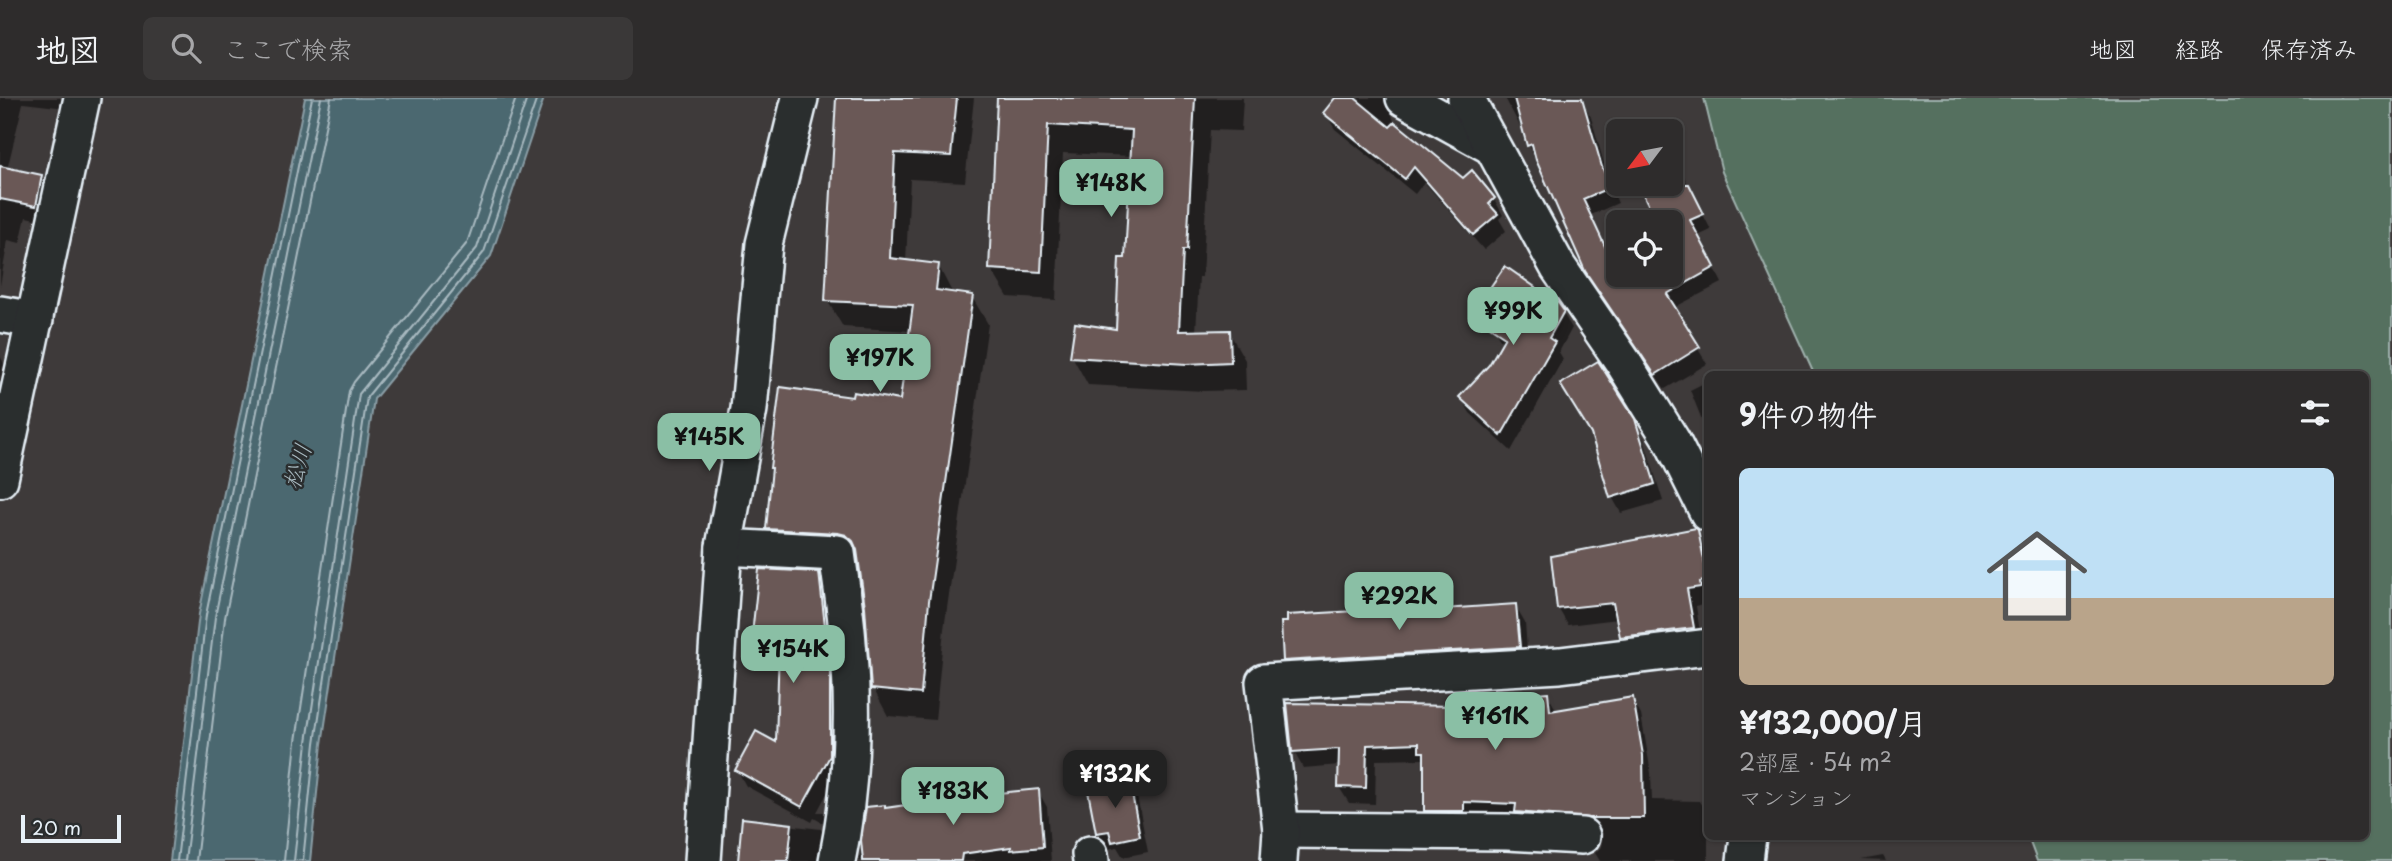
<!DOCTYPE html>
<html lang="ja">
<meta charset="utf-8">
<style>
body{margin:0;font-family:"Playpen Sans","Klee One",sans-serif;background:#3a3838;color:#f1f3f6;height:100vh;display:flex;flex-direction:column;font-size:26px;white-space:nowrap}
*{box-sizing:border-box;margin:0}
p{font-size:23px;color:#a7a7a9}
.icon{flex:none;width:38px;height:38px;fill:none;stroke:currentColor;stroke-width:2;stroke-linecap:round;stroke-linejoin:round}
.map{position:relative;flex:1;overflow:hidden}
.details{position:absolute;left:1704px;top:273px;width:665px;height:469px;display:flex;flex-direction:column;background:#2e2c2c;border-radius:10px;box-shadow:0 2px 5px #0004,0 0 0 2px #494848}
.details>*{flex:none}
.needle{width:46px;rotate:238deg}
.controls{position:absolute;left:1606px;top:21px;display:grid;gap:14px}
.controls a{display:grid;place-items:center;width:77px;height:77px;border-radius:10px;background:#2e2c2c;box-shadow:0 2px 5px #0004,0 0 0 2px #494848;font-size:35px}
.scale{position:absolute;left:21px;bottom:18px;width:100px;box-sizing:border-box;padding-left:7px;border:4px solid #e8f1f8;border-top:0;font-size:19px;line-height:24px;white-space:nowrap;color:#e8f1f8;-webkit-text-stroke:5px #2a2d2e;paint-order:stroke}
.price{position:absolute;translate:-50% -60px;padding:0 16px;border-radius:14px;background:#8abfa5;color:#111;font-size:23px;line-height:46px;filter:drop-shadow(0 2px 4px #0008)}
.price::after{content:'';position:absolute;left:50%;top:42px;width:21px;height:16px;margin-left:-10px;background:inherit;clip-path:polygon(0 0,100% 0,50% 100%)}
.price.on{background:#222;color:#fff}
ul{padding:0;list-style:none}
li{display:grid;align-content:center;gap:14px;height:371px;padding:0 35px}
li span{display:grid;place-items:center;height:217px;border-radius:10px;color:#555}
li>.icon{margin-inline-start:auto}
span .icon{width:126px;height:126px;fill:#fffc;stroke-width:1}
li b{font-size:30px}
h2{display:flex;justify-content:space-between;align-items:center;height:84px;padding:0 35px;font-size:30px}
header{display:flex;align-items:center;gap:42px;box-sizing:border-box;height:98px;padding:0 35px;background:#2e2c2c;border-bottom:2px solid #494848}
header strong{font-size:33px}
nav{display:flex;gap:38px;margin-inline-start:auto;font-size:24px}
.search{width:490px;height:63px;background:#3a3838;display:flex;align-items:center;gap:18px;box-sizing:border-box;padding:0 24px;border-radius:10px;color:#a7a7a9;font-size:26px}
.map>svg:first-child{display:block}
.green{fill:#55705f;stroke:#9eb0ac;stroke-width:2}
.water{fill:#4b676f;stroke:#8a9ea6;stroke-width:2}
.shadow{fill:#0007}
.lines{fill:none;stroke-linecap:round;stroke-linejoin:round}
.shore{stroke:#a9bac1;stroke-width:2}
.building{fill:#6b5956;stroke:#e8f1f8;stroke-width:2}
.minor-casing{stroke:#e8f1f8;stroke-width:40}
.minor{stroke:#2a2d2e;stroke-width:35}
.labels{text-anchor:middle;dominant-baseline:central;stroke-width:5;stroke-linejoin:round;paint-order:stroke}
.water-label{font-size:23px;font-style:italic;fill:#a9bac1;stroke:#2a2d2e}
</style>
<header>
<strong>地図</strong>
<div class="search"><svg class="icon" aria-label="search" viewBox="0 0 24 24"><circle cx="10" cy="10" r="6"/><path d="M15 15l6 6"/></svg>ここで検索</div>
<nav><a>地図</a><a>経路</a><a>保存済み</a></nav>
</header>
<div class="map">
<svg width="2392" height="763" viewBox="0 0 2392 763">
<rect width="100%" height="100%" fill="#3e3a3a"/>
<filter id="ink" filterUnits="userSpaceOnUse"><feTurbulence type="fractalNoise" baseFrequency=".0143" numOctaves="2"/><feDisplacementMap in="SourceGraphic" scale="14" xChannelSelector="R" yChannelSelector="G"/><feConvolveMatrix kernelMatrix="1 2 1 2 8 2 1 2 1" color-interpolation-filters="sRGB"/></filter>
<g filter="url(#ink)">
<polygon class="green" points="1704,0 2392,0 2392,763 2037,763 2028,739 2366,738 2366,276 1814,276 1722,74"/>
<polygon class="water" points="305,0 544,0 491,158 374,301 322,646 310,763 170,763 199,516"/>
<g class="shadow">
<polygon points="0,0 67,0 66,10 23,5 7,72 41,79 50,94 44,123 26,119 20,145 8,142 0,188"/>
<polygon points="838,0 974,0 965,84 910,81 906,164 938,167 953,196 972,199 988,226 944,531 935,622 888,618 873,590 866,509 859,463 783,458 768,431 773,373 772,370 854,301 901,304 911,233 843,229 827,202"/>
<polygon points="999,0 1243,0 1241,33 1210,32 1202,179 1199,179 1196,234 1229,234 1245,262 1246,292 1204,293 1088,287 1072,258 1118,233 1127,162 1132,58 1063,55 1056,202 1008,199 991,171"/>
<polygon points="1337,0 1402,0 1395,6 1392,17 1395,26 1463,83 1494,101 1503,117 1499,121 1506,133 1484,152 1424,84 1415,96 1335,31 1325,15"/>
<polygon points="1505,0 1567,0 1582,4 1591,19 1610,87 1618,105 1591,117 1610,159 1619,160 1619,177 1671,177 1671,124 1659,124 1641,87 1671,86 1671,74 1674,79 1682,75 1711,132 1698,138 1722,185 1677,208 1675,212 1707,266 1665,291 1596,189 1529,47 1524,31 1522,32"/>
<polygon points="1480,207 1562,214 1572,230 1559,254 1563,261 1511,353 1470,315 1461,299 1490,268 1503,246 1493,229 1494,226 1489,223"/>
<polygon points="0,258 5,267 1,281 5,288 0,317"/>
<polygon points="1702,286 1708,296 1708,337 1690,292"/>
<polygon points="1634,324 1644,342 1663,403 1621,415 1612,399"/>
<polygon points="1697,434 1708,456 1708,505 1696,508 1702,547 1631,555 1621,539 1618,521 1568,527 1558,510"/>
<polygon points="818,476 828,492 838,591 838,675 817,714 824,714 829,721 828,728 814,720 812,724 746,688 737,672 778,647 781,564 762,562 753,546"/>
<polygon points="1515,508 1525,525 1528,565 1294,579 1285,562 1443,513"/>
<polygon points="1547,596 1557,613 1632,601 1641,617 1651,675 1652,702 1700,703 1708,716 1708,763 1600,763 1595,755 1601,749 1603,735 1593,734 1435,729 1426,713 1425,661 1376,662 1375,706 1349,705 1339,689 1340,667 1303,670 1294,654 1289,607 1513,611"/>
<polygon points="1128,682 1137,698 1148,754 1123,759 1117,749 1108,751 1098,735 1090,694"/>
<polygon points="1038,693 1047,709 1051,763 859,763 867,710 886,712"/>
<polygon points="744,722 821,731 830,747 828,763 740,763"/>
<polygon points="1883,758 1886,763 1861,762"/>
</g>
<g class="lines">
<g class="shore">
<polyline points="177,763 206,517 312,0"/>
<polyline points="185,763 215,519 321,0"/>
<polyline points="196,763 225,520 331,0"/>
<polyline points="284,763 296,643 349,293 354,284 467,145 516,0"/>
<polyline points="294,763 307,644 359,296 477,150 527,0"/>
<polyline points="303,763 315,645 367,299 484,154 537,0"/>
</g>
</g>
<g class="building">
<polygon points="836,0 957,0 951,58 895,55 890,160 939,166 936,192 973,197 929,503 921,596 871,591 865,509 857,452 853,443 846,437 838,435 766,431 772,370 770,370 780,289 852,299 853,294 900,302 913,207 825,203"/>
<polygon points="997,0 1195,0 1187,152 1183,152 1179,233 1230,232 1231,264 1187,266 1070,259 1075,225 1116,231 1119,160 1125,160 1132,32 1048,27 1041,174 989,171"/>
<polygon points="1335,0 1355,0 1390,29 1395,24 1463,80 1472,72 1495,100 1489,106 1498,116 1473,137 1414,69 1405,81 1323,15"/>
<polygon points="1514,0 1582,0 1602,69 1611,89 1583,101 1609,157 1615,154 1619,162 1619,177 1671,177 1671,124 1657,124 1638,86 1689,86 1704,116 1690,122 1715,169 1667,196 1700,249 1655,277 1585,173 1536,62 1532,46 1527,48"/>
<polygon points="0,68 42,77 36,108 0,101"/>
<polygon points="1505,168 1558,205 1564,213 1549,240 1555,244 1501,338 1459,299 1489,267 1505,239 1490,229 1497,220 1478,207"/>
<polygon points="1598,263 1635,321 1655,386 1610,400 1591,336 1560,286"/>
<polygon points="1696,430 1698,432 1708,482 1700,484 1701,489 1687,491 1694,530 1620,539 1613,505 1557,511 1551,458"/>
<polygon points="759,471 819,474 830,573 830,658 802,709 735,672 756,633 776,644 779,549 751,546"/>
<polygon points="1516,506 1520,549 1283,563 1281,524 1287,524 1287,517 1443,508 1443,511"/>
<polygon points="1548,594 1550,613 1633,599 1643,657 1644,720 1588,720 1515,714 1516,706 1464,704 1464,713 1424,713 1424,654 1419,654 1419,645 1367,647 1366,690 1338,689 1339,651 1292,654 1287,605 1511,609 1510,597"/>
<polygon points="1129,680 1140,738 1112,744 1109,733 1096,735 1088,693 1095,692 1094,686"/>
<polygon points="1039,691 1043,749 1011,752 1011,749 962,756 961,763 863,763 861,742 866,709 885,707 885,710 968,698"/>
<polygon points="742,720 792,726 788,763 738,763"/>
</g>
<g class="lines">
<g class="minor-casing">
<g id="minor">
<polyline points="1404,0 1491,48"/>
<polyline points="1466,0 1558,169 1623,264 1672,343 1708,415"/>
<polyline points="0,216 35,222"/>
<polyline points="0,381 82,0"/>
<path d="M724,449L837,455C841,485 846,515 848,545C855,616 851,694 837,763"/>
<polyline points="1281,732 1507,734 1582,738"/>
<polyline points="1090,756 1091,763"/>
<polyline points="703,763 724,449 749,311 764,146 800,0"/>
<polyline points="1279,763 1281,732 1264,584 1560,567 1708,549"/>
<polyline points="1745,763 1748,738"/>
</g>
</g>
<use href="#minor" class="minor"/>
</g>
</g>
<g class="labels">
<g class="water-label">
<text transform="translate(296 368) rotate(-73)">松川</text>
</g>
</g>
</svg>
<div class="controls">
<a><svg class="needle" viewBox="-14 -14 28 28"><path d="M0-13l5 13h-10z" fill="#e53935"/><path d="M0 13l5-13h-10z" fill="#a7a7a9"/></svg></a>
<a><svg class="icon" aria-label="locate" viewBox="0 0 24 24"><circle cx="12" cy="12" r="6"/><path d="M12 2v4M12 18v4M2 12h4M18 12h4"/></svg></a>
</div>
<div class="scale">20 m</div>
<b class="price" style="left:1111px;top:121px">¥148K</b>
<b class="price" style="left:1513px;top:249px">¥99K</b>
<b class="price" style="left:880px;top:296px">¥197K</b>
<b class="price" style="left:709px;top:375px">¥145K</b>
<b class="price" style="left:1399px;top:534px">¥292K</b>
<b class="price" style="left:793px;top:587px">¥154K</b>
<b class="price" style="left:1495px;top:654px">¥161K</b>
<b class="price on" style="left:1115px;top:712px">¥132K</b>
<b class="price" style="left:953px;top:729px">¥183K</b>
<section class="details">
<h2>9件の物件<svg class="icon" aria-label="filters" viewBox="0 0 24 24"><path d="M4 7h16M4 17h16"/><circle cx="9" cy="7" r="2"/><circle cx="15" cy="17" r="2"/></svg></h2>
<ul>
<li><span style="background:linear-gradient(#bfe0f5 60%,#b9a48a 0)"><svg class="icon" aria-label="home" viewBox="0 0 24 24"><path d="M3 11l9-7 9 7M6 9v11h12V9"/></svg></span><div><b>¥132,000/月</b><p>2部屋 · 54 m²</p><p>マンション</p></div></li>
</ul>
</section>
</div>
